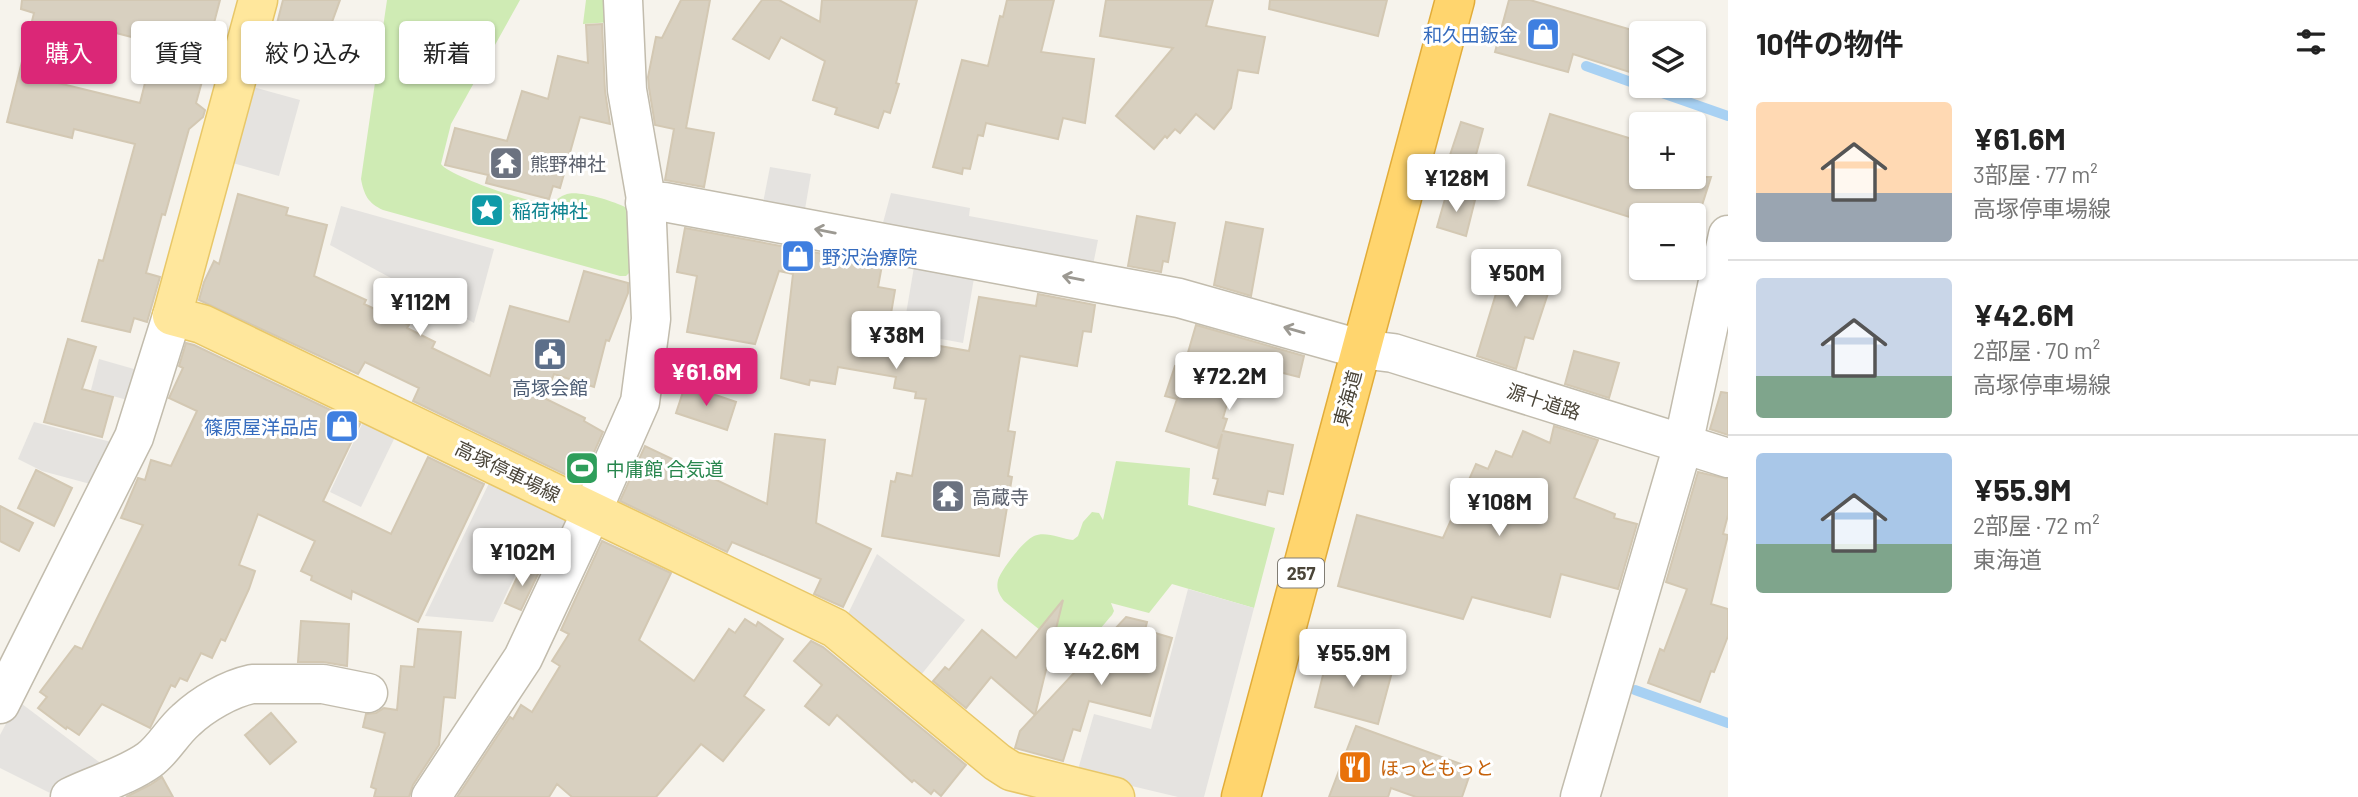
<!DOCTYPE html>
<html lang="ja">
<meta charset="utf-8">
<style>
body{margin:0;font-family:Barlow,"Noto Sans JP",sans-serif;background:#f2f2f2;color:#222;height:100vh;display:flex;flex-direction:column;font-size:26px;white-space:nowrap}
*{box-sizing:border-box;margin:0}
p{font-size:23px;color:#767676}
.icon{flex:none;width:38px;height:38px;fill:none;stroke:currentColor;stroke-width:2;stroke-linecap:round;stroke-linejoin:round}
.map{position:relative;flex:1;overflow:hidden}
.panel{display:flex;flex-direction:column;background:#fff;width:630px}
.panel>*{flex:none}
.banner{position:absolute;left:21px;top:21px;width:665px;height:63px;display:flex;gap:14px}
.controls{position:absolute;left:1629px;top:21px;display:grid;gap:14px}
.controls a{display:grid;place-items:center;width:77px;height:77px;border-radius:7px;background:#fff;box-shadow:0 2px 5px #0004;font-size:35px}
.price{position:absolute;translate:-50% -60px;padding:0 16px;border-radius:7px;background:#fff;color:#222;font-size:23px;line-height:46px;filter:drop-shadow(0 2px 4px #0008)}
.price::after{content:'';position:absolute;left:50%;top:42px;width:21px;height:16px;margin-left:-10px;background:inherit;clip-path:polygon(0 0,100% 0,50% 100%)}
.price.current{background:#db2777;color:#fff}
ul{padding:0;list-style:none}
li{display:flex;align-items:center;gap:21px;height:175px;padding:0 28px}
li+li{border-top:2px solid #e0e0e0}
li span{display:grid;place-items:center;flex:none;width:196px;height:140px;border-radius:7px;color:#555}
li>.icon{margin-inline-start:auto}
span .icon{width:84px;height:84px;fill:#fffc;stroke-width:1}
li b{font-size:30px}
h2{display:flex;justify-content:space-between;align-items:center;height:84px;padding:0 28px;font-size:30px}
.chip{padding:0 24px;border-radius:7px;background:#fff;box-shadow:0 2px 5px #0004;font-size:24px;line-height:63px}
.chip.current{background:#db2777;color:#fff}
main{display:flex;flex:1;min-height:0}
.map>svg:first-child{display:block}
.green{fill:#cfebb4}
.parking{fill:#e5e3e0}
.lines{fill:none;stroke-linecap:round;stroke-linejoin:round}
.stream{stroke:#a8d1f3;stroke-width:10}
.building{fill:#d8d0c0;stroke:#d3c8b3;stroke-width:2;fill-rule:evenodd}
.minor-casing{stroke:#c2bcad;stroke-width:41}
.major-casing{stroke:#e8c768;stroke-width:41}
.highway-casing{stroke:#e2ac39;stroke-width:41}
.minor{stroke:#fff;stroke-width:38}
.major{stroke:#ffe79c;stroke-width:38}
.highway{stroke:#ffd56e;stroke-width:38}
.oneway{stroke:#9c9992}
.labels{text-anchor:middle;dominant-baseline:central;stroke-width:6;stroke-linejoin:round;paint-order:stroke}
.shield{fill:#fff;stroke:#817d74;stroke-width:2}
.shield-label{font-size:18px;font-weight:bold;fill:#4b4539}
.shop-label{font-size:19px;fill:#366cbe;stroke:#fff;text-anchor:end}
.worship-label{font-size:19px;fill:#5b616d;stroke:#fff;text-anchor:start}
.culture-label{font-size:19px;fill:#0d838f;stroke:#fff;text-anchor:start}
.service-label{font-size:19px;fill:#4e5e75;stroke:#fff}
.street-label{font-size:19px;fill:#4b4539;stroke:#fff}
.leisure-label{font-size:19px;fill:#27864d;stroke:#fff;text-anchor:start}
.food-label{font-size:19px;fill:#c56008;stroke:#fff;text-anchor:start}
</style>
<main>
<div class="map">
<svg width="1728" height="797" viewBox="0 0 1728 797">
<rect width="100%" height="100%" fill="#f6f3ec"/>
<g class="green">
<path d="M387,0H520L451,124L441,164C449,176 531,204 547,203C555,202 560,196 567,194C578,190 614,201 625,207L630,212L632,270L626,276H620L383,210C368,203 364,195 361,179Z"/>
<polygon points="586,0 611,0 612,22 583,24"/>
<path d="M1116,461L1190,468L1188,505L1275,528L1254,608L1172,584L1149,613L1111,603L1114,611L1112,615C1098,630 1083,656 1061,647L1004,601C999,594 996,589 998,580C1001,570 1024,540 1034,536C1046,531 1061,539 1073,540L1078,536L1083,522L1092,512L1099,513L1103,520Z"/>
</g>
<g class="parking">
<polygon points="249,86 300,100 279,176 229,162"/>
<polygon points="770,167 811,174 804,215 762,208"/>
<polygon points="891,193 970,208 969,216 1098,240 1092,270 881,230"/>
<polygon points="341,206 494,249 474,323 330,245"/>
<polygon points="915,261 975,272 963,343 903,332"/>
<polygon points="99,359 141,371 131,401 91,390"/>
<polygon points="364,420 396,435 361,507 330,492"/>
<polygon points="34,422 115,443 94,485 42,471 18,459"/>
<polygon points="490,481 574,521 551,570 524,557 493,622 425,616"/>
<polygon points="877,554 965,620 917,680 845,620"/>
<polygon points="1188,589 1254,608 1204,797 1178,797 1077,773 1094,714 1151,729"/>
<polygon points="18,701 111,771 56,796 0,768 0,735"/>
</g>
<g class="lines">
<g class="stream">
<polyline points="1586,66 1642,86"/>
<polyline points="1642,86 1728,116"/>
<polyline points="1635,690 1728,723"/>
</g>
</g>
<g class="building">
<path d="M22,0H220L214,23L218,24L196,103L205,110L203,117L189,129L165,215L162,214L146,273L160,277L147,322L134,318L130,332L82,321L99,260L103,261L135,144L74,129L72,138L7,122L34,13L21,9ZM73,22L155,43L140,103L58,83Z"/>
<polygon points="283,0 340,0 324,44 275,31"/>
<polygon points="681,0 710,0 686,128 714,133 704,187 665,180 674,129 655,125 649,88 648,77 656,37 662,38"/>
<polygon points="762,0 779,0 820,22 822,0 917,0 896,83 899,84 890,113 884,111 878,128 835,114 837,108 813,100 825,61 781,37 769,59 733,39"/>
<polygon points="1007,0 1054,0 1041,52 1094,59 1085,123 1063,118 1058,139 986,123 983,136 978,135 970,169 963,168 962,174 933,167 962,60 988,66 1000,16 1003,17"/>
<polygon points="1106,0 1213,0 1206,26 1265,37 1258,73 1238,70 1231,108 1214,129 1196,114 1180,133 1175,129 1167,138 1165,136 1154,149 1116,116 1173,48 1100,36"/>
<polygon points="1270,0 1387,0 1378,36 1269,9"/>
<polygon points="1509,0 1530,0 1642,33 1642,76 1573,54 1568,72 1495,52"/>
<polygon points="602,24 605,91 610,124 580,117 560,188 553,186 549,199 486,183 488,175 445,165 455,128 507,141 522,91 548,99 558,56 588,63 586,25"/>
<polygon points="1550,114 1642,142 1642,177 1711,177 1697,221 1694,220 1694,215 1680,215 1656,208 1654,215 1642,215 1642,221 1528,185"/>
<polygon points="1461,122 1483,129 1474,162 1450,155"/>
<polygon points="1447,192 1475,200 1466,236 1437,227"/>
<polygon points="238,194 288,208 286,215 327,225 314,276 366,300 364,304 409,325 407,328 435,342 432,348 490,376 510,306 569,322 584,271 628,283 628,293 609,341 606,340 594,387 554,374 544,398 585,418 584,421 603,432 581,482 413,401 419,388 365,362 358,374 199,300 204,282 214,261 219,264"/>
<polygon points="1137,216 1175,223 1168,262 1163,261 1161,272 1128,266"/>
<polygon points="1226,222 1263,229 1251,296 1214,285"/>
<polygon points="685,228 882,265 878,287 895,290 887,337 969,351 979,297 1036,306 1038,294 1095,305 1091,332 1083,331 1077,366 1020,356 1008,431 1015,432 1008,476 1012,477 999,556 882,536 891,481 895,482 897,473 912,476 926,399 915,398 916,392 894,388 896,377 838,367 835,384 810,380 809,385 781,378 793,274 779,271 755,344 687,332 697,276 677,272"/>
<polygon points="1509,251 1557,266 1533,339 1525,337 1516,369 1477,356"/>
<polygon points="1196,325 1304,356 1299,377 1239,362 1223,418 1227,419 1223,431 1293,445 1283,494 1268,491 1265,505 1214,494 1218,479 1213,478 1222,434 1217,448 1166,431 1177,399 1165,396 1175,366 1179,367 1182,355 1187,356"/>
<polygon points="68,339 96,347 82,389 113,397 102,437 44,422"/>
<polygon points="186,343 194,345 360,424 323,501 391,534 428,457 484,484 418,622 352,591 351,599 311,580 312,576 301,571 315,541 258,514 239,565 255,571 249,589 225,641 221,639 212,658 201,653 187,681 180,678 175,687 171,685 150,728 102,704 79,735 67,727 66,729 38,708 47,697 40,692 75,646 82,649 143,525 121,518 138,478 145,480 151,460 171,466 197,411 169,398 183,368 179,366"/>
<polygon points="1574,351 1619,363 1609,398 1565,384"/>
<polygon points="692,387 736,402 727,430 676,413 683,392"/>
<polygon points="1721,392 1728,393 1728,435 1710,429"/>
<polygon points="1554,426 1598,440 1574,498 1615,514 1614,518 1637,524 1618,589 1561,574 1550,617 1472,597 1463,619 1338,586 1357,515 1443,538 1476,464 1488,469 1496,451 1512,457 1523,431 1550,443"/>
<polygon points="775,434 825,440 816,523 871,549 843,607 814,594 821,579 732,542 727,552 620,501 645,446 767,504"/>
<polygon points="36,470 72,488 54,526 18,508"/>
<polygon points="1698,472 1728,479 1728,515 1723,534 1728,535 1711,604 1728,609 1728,636 1714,672 1711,671 1700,702 1648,683 1660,649 1664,651 1687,589 1666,582"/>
<polygon points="0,506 33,523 19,551 0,541"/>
<polygon points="602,541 671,573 639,640 694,681 729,629 735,633 745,619 756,626 758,622 783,639 744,696 764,710 723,761 701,744 656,797 572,797 557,784 549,797 457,797 510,717 513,719 521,705 532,712 560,666 552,661 569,634 561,630"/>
<polygon points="536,565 541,568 521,610 505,603 521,569 531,574"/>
<polygon points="1063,600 1035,715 991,677 966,708 933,681 945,667 949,670 982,630 1016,658"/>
<polygon points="1126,617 1147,622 1145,630 1172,638 1150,716 1089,701 1080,731 1073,729 1063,761 1015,748 1020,731"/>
<polygon points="301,621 349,624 347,666 323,662 298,662"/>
<polygon points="418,629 461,632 455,698 444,697 439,745 413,785 409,797 374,797 376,789 371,787 385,733 363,727 366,714 376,713 384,708 397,710 401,666 414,667"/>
<polygon points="811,641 823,647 966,765 941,796 934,790 931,794 914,780 912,782 837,715 829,725 805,706 822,685 794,661"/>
<polygon points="1328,655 1392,672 1378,724 1315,707"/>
<polygon points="271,713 296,742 270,764 245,735"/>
<polygon points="1356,726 1472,768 1462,797 1416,797 1391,788 1388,797 1329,797"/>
<polygon points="162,777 173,797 126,797 150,785"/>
</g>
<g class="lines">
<g class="minor-casing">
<g id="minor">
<polyline points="645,203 664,202 1179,298 1360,349 1393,353 1728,458"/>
<polyline points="0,704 134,437 172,316"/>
<path d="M70,797C96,784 125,777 149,760C164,749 172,732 186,720C203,704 229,689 252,684H323L368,693"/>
<polyline points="431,797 523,658 592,511 640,402 651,319 646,199 627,90 623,0"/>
<polyline points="1580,797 1683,445 1728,235"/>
</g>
</g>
<g class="major-casing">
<polyline id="major" points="258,0 172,316 202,324 835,628 997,762 1011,771 1115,797"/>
</g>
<g class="highway-casing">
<polyline id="highway" points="1241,797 1455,0"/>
</g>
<use href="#minor" class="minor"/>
<use href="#major" class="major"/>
<use href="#highway" class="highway"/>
</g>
<defs><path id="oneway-shaft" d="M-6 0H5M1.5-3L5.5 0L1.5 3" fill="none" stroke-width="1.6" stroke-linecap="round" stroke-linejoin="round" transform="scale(1.75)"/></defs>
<g class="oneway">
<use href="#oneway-shaft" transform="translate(825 231) rotate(-169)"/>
<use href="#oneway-shaft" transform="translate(1073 278) rotate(-169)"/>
<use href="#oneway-shaft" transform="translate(1294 330) rotate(-164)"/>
</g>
<defs>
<g id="shop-square" transform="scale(1.75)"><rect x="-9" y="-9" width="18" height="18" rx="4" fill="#3f7fe0" stroke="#fff"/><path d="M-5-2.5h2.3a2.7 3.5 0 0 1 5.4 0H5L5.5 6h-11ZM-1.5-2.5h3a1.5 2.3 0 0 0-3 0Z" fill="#fff"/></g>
<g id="temple-square" transform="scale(1.75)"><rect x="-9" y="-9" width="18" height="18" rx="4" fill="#6b7280" stroke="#fff"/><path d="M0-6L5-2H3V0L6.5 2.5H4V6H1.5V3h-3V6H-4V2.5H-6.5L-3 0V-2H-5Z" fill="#fff"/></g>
<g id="sight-square" transform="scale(1.75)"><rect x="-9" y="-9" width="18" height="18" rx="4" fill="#0f9aa8" stroke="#fff"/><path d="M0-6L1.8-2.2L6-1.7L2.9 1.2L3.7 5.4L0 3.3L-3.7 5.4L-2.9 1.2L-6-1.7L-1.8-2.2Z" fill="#fff"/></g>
<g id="civic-square" transform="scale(1.75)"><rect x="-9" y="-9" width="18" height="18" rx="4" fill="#5c6f8a" stroke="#fff"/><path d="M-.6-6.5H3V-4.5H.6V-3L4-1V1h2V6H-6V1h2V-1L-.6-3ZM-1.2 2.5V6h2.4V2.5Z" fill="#fff"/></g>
<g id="stadium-square" transform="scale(1.75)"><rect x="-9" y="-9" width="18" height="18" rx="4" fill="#2e9e5b" stroke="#fff"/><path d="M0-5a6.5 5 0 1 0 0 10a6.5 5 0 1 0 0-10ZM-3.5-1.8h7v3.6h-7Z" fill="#fff"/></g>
<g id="restaurant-square" transform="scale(1.75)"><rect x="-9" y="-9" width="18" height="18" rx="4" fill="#e8710a" stroke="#fff"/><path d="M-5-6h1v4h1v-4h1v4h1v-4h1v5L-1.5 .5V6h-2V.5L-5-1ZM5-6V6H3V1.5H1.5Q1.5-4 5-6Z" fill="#fff"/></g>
</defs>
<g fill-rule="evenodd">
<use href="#shop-square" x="1543" y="34"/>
<use href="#temple-square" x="506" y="163"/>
<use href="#sight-square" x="487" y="210"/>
<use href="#shop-square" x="798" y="256"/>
<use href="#civic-square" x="550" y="354"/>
<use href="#shop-square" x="342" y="426"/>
<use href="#stadium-square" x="582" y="468"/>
<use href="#temple-square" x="948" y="496"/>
<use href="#restaurant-square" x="1355" y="767"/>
</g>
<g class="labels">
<rect class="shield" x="1278" y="558.5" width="46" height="29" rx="5"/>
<g class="shield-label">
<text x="1301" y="573">257</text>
</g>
<g class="shop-label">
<text x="1518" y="34">和久田鈑金</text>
<text x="822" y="256" text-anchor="start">野沢治療院</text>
<text x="318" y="426">篠原屋洋品店</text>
</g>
<g class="worship-label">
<text x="530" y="163">熊野神社</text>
<text x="972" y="496">高蔵寺</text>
</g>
<g class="culture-label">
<text x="512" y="210">稲荷神社</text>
</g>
<g class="service-label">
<text x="550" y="387">高塚会館</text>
</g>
<g class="street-label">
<text transform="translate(1347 398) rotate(-75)">東海道</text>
<text transform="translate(1544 401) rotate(18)">源十道路</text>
<text transform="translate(508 471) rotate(26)">高塚停車場線</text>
</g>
<g class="leisure-label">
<text x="606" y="468">中庸館 合気道</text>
</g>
<g class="food-label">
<text x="1380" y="767">ほっともっと</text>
</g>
</g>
</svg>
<div class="controls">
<a><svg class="icon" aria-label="layers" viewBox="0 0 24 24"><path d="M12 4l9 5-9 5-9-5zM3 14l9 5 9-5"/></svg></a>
<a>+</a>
<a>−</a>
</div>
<b class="price" style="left:1456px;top:214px">¥128M</b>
<b class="price" style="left:1516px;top:309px">¥50M</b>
<b class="price" style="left:420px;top:338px">¥112M</b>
<b class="price" style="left:896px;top:371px">¥38M</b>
<b class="price current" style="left:706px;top:408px">¥61.6M</b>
<b class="price" style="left:1229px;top:412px">¥72.2M</b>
<b class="price" style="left:1499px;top:538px">¥108M</b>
<b class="price" style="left:522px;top:588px">¥102M</b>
<b class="price" style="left:1101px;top:687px">¥42.6M</b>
<b class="price" style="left:1353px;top:689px">¥55.9M</b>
<div class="banner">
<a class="chip current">購入</a>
<a class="chip">賃貸</a>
<a class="chip">絞り込み</a>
<a class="chip">新着</a>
</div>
</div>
<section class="panel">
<h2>10件の物件<svg class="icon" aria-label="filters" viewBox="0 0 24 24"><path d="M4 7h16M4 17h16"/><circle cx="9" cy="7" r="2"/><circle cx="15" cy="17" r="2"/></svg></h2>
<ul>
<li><span style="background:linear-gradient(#ffd9b3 65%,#9aa5b1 0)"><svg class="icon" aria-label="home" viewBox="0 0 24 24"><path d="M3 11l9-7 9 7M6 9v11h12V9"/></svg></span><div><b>¥61.6M</b><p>3部屋 · 77 m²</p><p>高塚停車場線</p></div></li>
<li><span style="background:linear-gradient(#c9d6e8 70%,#7fa58c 0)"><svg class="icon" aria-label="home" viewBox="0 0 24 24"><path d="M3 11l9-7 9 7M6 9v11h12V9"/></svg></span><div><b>¥42.6M</b><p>2部屋 · 70 m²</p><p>高塚停車場線</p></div></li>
<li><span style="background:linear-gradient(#a9c7e8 65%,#7fa58c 0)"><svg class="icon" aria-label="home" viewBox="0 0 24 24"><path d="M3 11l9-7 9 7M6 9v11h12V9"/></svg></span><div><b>¥55.9M</b><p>2部屋 · 72 m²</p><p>東海道</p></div></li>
</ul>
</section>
</main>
